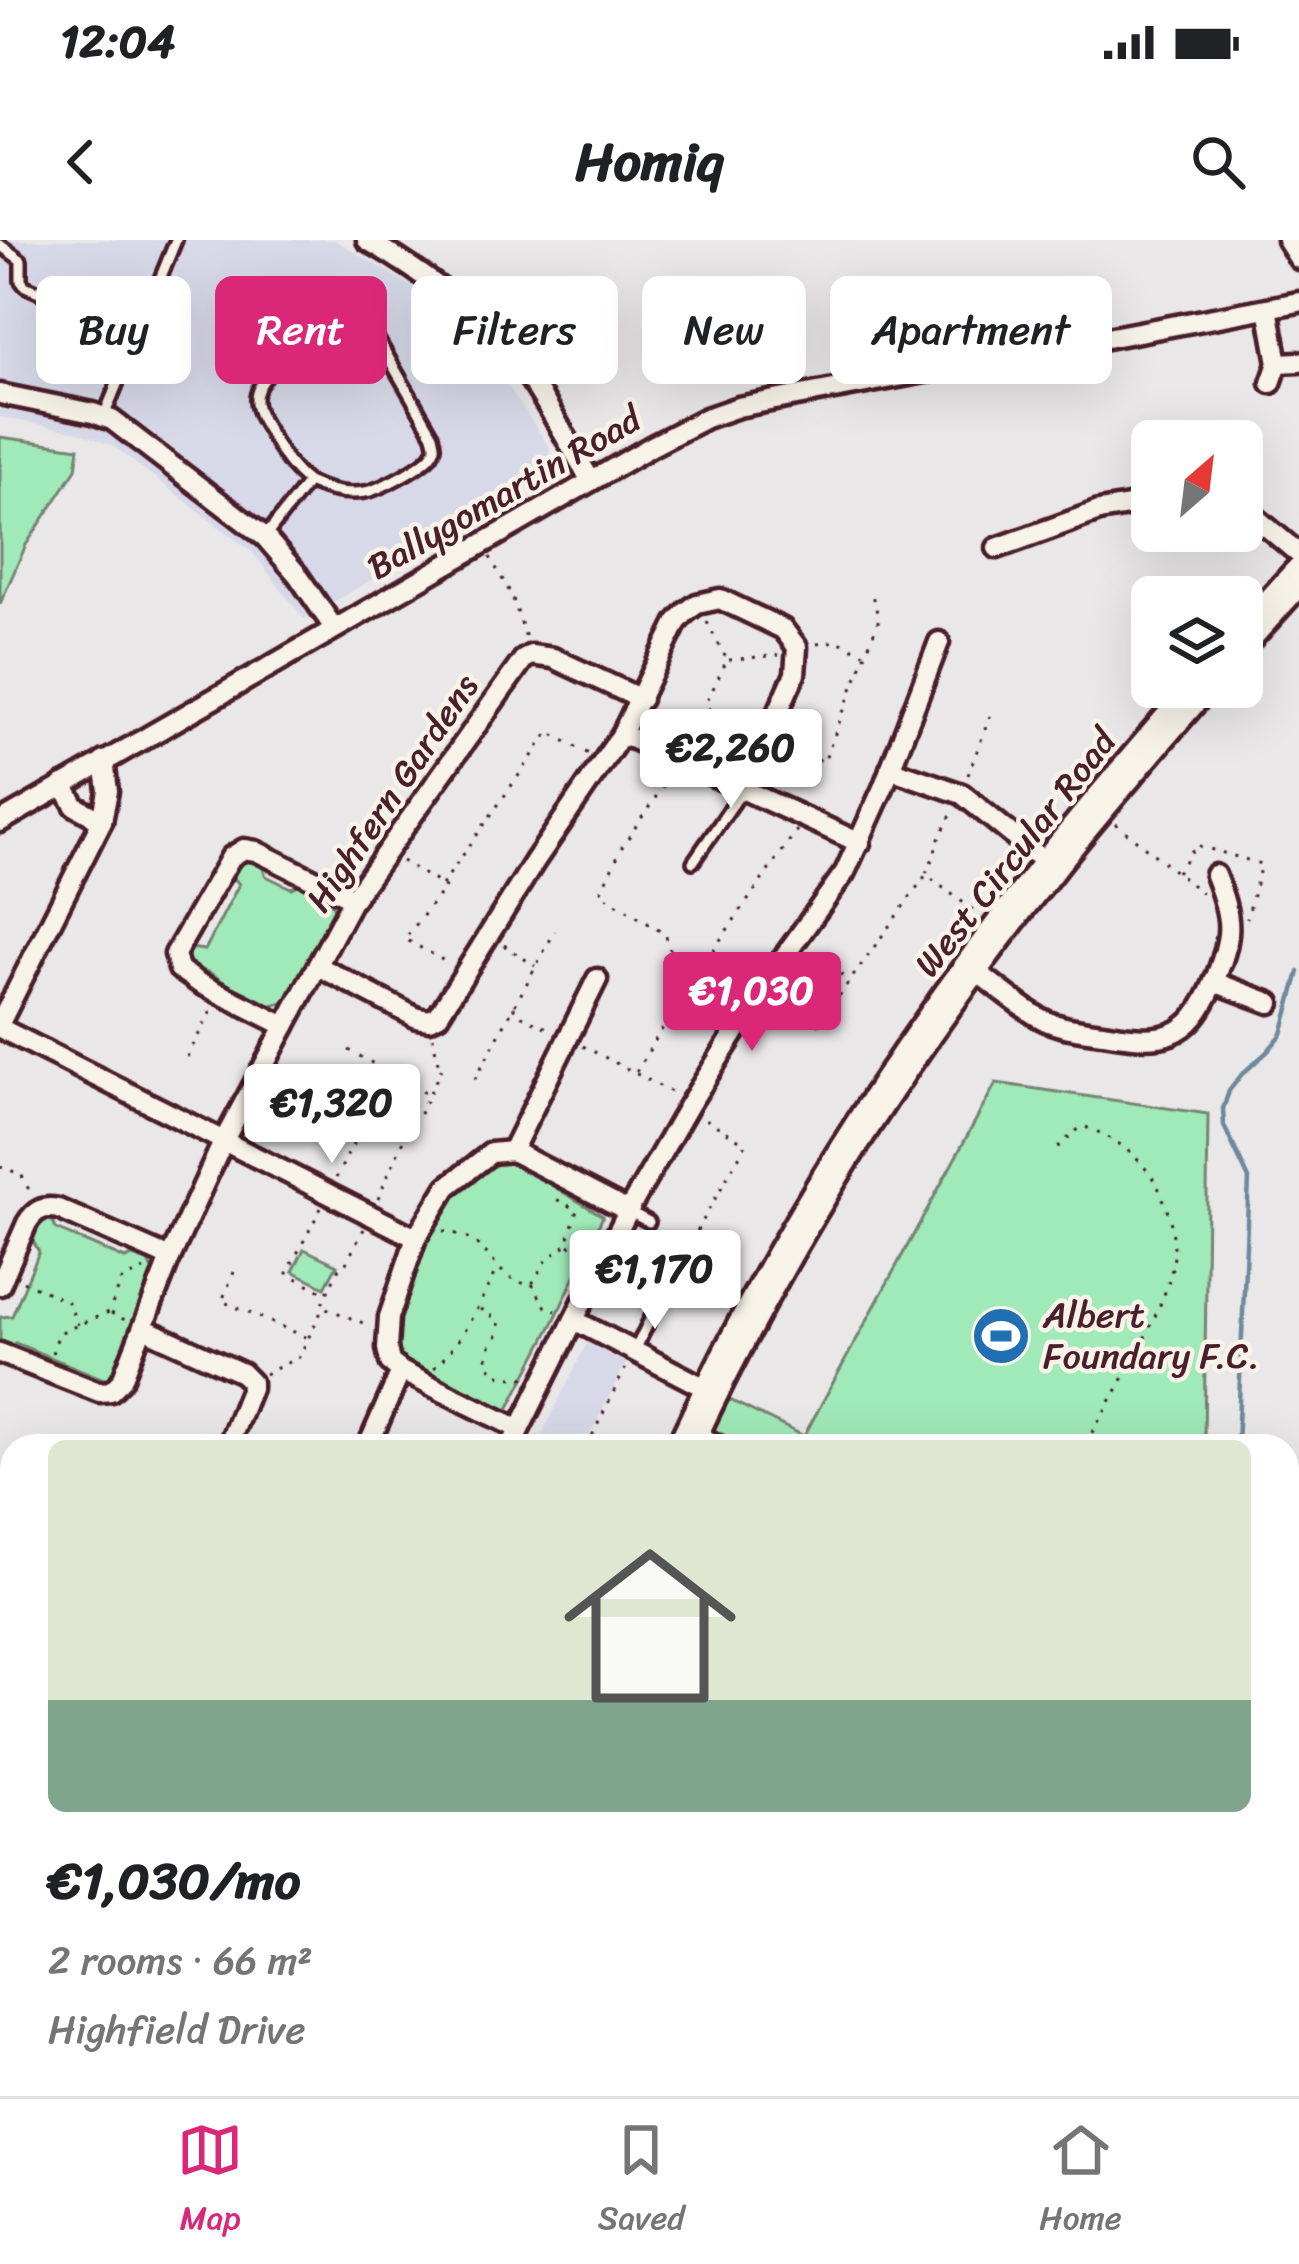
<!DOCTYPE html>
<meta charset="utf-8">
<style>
body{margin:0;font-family:Sriracha,sans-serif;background:#f2f2f2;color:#202124;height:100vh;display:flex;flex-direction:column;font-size:45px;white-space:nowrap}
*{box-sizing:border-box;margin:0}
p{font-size:39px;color:#757577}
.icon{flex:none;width:66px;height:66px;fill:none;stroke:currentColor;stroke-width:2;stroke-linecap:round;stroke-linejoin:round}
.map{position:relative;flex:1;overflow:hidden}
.details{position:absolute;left:0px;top:1194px;width:1299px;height:663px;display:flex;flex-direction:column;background:#fff;border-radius:36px 36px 0 0;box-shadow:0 12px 48px #0002}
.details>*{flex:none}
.hud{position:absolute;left:36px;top:36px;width:1227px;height:108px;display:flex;gap:24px}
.needle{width:78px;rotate:28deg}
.buttons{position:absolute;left:1131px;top:180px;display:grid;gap:24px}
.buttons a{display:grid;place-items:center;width:132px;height:132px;border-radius:18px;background:#fff;box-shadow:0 12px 48px #0002;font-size:60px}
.price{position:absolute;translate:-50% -102px;padding:0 27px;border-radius:12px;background:#fff;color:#222;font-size:39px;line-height:78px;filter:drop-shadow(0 3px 6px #0008)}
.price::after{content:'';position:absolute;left:50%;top:72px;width:36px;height:27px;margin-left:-18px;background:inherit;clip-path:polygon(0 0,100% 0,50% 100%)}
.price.on{background:#db2777;color:#fff}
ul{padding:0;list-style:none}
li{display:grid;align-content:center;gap:24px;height:636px;padding:0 48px}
li span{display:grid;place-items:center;height:372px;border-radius:18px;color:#555}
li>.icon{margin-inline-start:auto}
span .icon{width:216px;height:216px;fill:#fffc;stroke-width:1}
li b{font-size:51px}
.pill{padding:0 42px;border-radius:18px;background:#fff;box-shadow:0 12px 48px #0002;font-size:42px;line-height:108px}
.pill.on{background:#db2777;color:#fff}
.status{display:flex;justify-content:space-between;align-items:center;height:84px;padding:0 60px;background:#fff;direction:ltr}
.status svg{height:33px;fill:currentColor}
header{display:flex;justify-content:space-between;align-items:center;height:156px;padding:0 48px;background:#fff;font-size:54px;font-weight:700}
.tabs{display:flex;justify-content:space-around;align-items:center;height:168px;border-top:3px solid #e0e0e0;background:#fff;font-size:33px;color:#757577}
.tabs a{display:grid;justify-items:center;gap:6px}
.tabs .on{color:#db2777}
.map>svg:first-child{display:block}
.built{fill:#d8d9e8}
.green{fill:#a0e9b8;stroke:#758472;stroke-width:3}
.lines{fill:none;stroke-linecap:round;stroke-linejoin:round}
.stream{stroke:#6d899b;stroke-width:4.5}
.lane-casing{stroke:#4a1f2b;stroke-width:18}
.street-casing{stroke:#4a1f2b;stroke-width:27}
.highway-casing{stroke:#4a1f2b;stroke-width:42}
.path{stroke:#4a1f2b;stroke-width:3;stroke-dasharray:3 9;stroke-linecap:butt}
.lane{stroke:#f7f3e8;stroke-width:9}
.street{stroke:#f7f3e8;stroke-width:18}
.highway{stroke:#f7f3e8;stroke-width:33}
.labels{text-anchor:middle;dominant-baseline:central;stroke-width:9;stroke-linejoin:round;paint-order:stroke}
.street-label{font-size:36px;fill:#4a1f2b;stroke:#f7f3e8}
.poi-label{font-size:36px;fill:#4a1f2b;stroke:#f7f3e8;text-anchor:start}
</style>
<div class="status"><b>12:04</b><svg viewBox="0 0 49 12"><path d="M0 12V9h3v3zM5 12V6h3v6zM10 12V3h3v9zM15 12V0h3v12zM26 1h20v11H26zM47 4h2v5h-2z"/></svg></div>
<header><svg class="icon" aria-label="back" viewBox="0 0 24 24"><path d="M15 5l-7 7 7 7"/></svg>Homiq<svg class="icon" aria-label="search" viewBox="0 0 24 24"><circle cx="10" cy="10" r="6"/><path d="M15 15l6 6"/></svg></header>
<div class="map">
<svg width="1299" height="1856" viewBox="0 0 1299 1856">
<rect width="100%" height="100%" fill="#e9e7e8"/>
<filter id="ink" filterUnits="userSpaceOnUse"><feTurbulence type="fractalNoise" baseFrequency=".00833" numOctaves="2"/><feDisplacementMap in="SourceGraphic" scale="24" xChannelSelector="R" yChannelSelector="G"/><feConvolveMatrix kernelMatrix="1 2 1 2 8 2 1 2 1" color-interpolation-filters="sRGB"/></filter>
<g filter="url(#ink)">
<g class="built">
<polygon points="0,0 335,0 418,50 474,96 550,208 545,239 304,379 252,312 113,206 78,192 0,177"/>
<polygon points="587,1103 626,1123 584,1206 561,1206 541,1196"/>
</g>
<g class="green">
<polygon points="0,197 79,208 76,229 26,305 0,364"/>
<path d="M243,622H252L262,627L266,636L291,648L299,645L331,661L334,670L287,761C265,773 244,755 224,746C217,731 199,731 186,724L184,716L190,708L205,710L239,644L231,635Z"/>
<polygon points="996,843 1208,874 1204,1206 685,1206 711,1151 804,1196"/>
<polygon points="496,922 516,924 603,976 555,1079 506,1173 396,1120 394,1086 420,1008 452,956"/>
<polygon points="46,980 53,981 56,989 125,1019 132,1016 148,1021 154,1034 116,1130 106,1140 15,1103 8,1107 0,1104 0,1080 1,1077 12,1076 39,1012 33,1001 38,986"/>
<polygon points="304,1009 337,1025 325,1047 293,1031"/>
<polygon points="6,1806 12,1807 12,1845 86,1845 83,1856 0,1856 0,1811"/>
</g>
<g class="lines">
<g class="stream">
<polyline points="1237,1206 1249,939 1224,886 1223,869 1229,851 1242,834 1267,812 1282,794 1299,732"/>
<polyline points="1287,1678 1299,1674"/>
</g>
<g class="lane-casing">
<g id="lane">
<polyline points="0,5 21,20 21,41 25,46 135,95"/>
<polyline points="151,59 181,72"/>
<polyline points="104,176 176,0"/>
<path d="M265,297L308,242C325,250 346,255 365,252C379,250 424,226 432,214C437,205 435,205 433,195L373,91C364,81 357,76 344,78C320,94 253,131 256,162C257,174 266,186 272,197C282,214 292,230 308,242"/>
<polyline points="693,622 744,548"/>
<polyline points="628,971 649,982"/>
<polyline points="635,1110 688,1002"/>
<polyline points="698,1190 728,1206"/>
</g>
</g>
<g class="street-casing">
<g id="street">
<path d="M367,0C419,30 473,69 512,115C543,153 566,199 591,241"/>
<polyline points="1287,0 1299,19"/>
<polyline points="1268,68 1278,123"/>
<polyline points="1271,143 1278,123 1299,122"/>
<polyline points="0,154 93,173 112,180 265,297 297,334 334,388"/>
<polyline points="1242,266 1299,314"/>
<polyline points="997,308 1099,271 1152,262"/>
<polyline points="622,494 860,603"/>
<polyline points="890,529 962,554 1049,625"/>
<polyline points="63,545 75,566 102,581"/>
<polyline points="0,582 652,206 706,178 738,167 1299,62"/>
<polyline points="318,726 417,778 429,780 438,776 535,621 622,494 677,382 686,372 697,364 720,359 783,389 797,407 795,434 744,548"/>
<path d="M972,728C992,743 1019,766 1040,778C1058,788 1082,790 1103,793C1162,803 1189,802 1214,742C1233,695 1233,681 1215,635"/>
<polyline points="1214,742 1270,763"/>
<polyline points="0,783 102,581 108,551 104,521"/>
<polyline points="285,786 199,743 179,729 175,714 231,617 244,609 256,611 353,659"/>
<polyline points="0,788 416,998"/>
<polyline points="512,911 597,739"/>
<path d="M0,1045L27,983C35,970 43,966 58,969L170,1018"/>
<polyline points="574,1080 711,1151"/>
<polyline points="143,1088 242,1133 251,1142 251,1148 228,1206"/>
<polyline points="0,1113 99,1152 111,1151 122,1140 170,1018 223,902 353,659 523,420 531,415 553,418 641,459"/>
<polyline points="519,1189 401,1131 390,1122 387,1108 389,1077 416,998 447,947 491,913 512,911 628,971"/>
<polyline points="368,1206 401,1131"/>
<polyline points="511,1206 628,971 689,865 778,725 845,632 883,548 939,402"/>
<polyline points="0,1595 12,1596"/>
<polyline points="0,1691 8,1780 12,1787"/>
<polyline points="689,1845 690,1856"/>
<polyline points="864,1845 864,1856"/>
<polyline points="163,1856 165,1845"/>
<polyline points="294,1856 297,1845"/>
</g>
</g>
<g class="highway-casing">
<g id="highway">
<polyline points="1242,399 1299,336"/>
<path d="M685,1206C782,997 909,801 1053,621C1100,562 1150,505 1200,447"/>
<polyline points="458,1856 461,1845"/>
</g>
</g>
<g class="path">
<polyline points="490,317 512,356 527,401"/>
<polyline points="707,382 727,420 706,463 738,522"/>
<polyline points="817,404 837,401 864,413"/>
<polyline points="729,420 779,415"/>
<polyline points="785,504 824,522 879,379 872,355"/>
<polyline points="968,535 990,476"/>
<polyline points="670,536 622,607 600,653 665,694 677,730 690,739"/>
<polyline points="1116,584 1202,653"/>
<polyline points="402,621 445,647 405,699 448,723"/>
<polyline points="1177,632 1196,605 1261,624 1247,679"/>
<polyline points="926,633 936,612 935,607 953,571"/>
<polyline points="442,645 549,492 589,514"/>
<polyline points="504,705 535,726"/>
<polyline points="811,713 847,739"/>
<polyline points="513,767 522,776 553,791"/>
<polyline points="818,785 926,635 980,675"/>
<polyline points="583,806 675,854"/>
<polyline points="349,810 427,854"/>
<polyline points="187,817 211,771"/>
<polyline points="636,832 688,746 797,590"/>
<polyline points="475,839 555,691"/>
<polyline points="367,877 376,862"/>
<path d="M1058,907L1082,886C1114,896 1143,918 1159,949C1168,969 1174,990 1174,1012C1174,1059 1109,1163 1084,1206"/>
<polyline points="0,927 21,934 32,956"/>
<polyline points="336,938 366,878 393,892"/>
<polyline points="378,959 409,886 416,882 443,825 438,823 433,797"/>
<polyline points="321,968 287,1033 325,1053"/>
<polyline points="364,989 344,1027 339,1028 321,1066 368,1085"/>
<path d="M443,991C455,993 469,997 479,1006C497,1022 504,1044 532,1044L545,1022L567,1004L577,970L556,959L557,957"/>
<polyline points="697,991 746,904 701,876"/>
<polyline points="569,1005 586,1016"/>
<polyline points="234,1032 222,1061 308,1098"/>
<polyline points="23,1041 68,1062 78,1085"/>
<polyline points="532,1044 546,1067 556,1071"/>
<path d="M480,1069L498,1080C503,1095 492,1098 488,1111C487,1116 487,1120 487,1125L501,1136L528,1138"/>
<polyline points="111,1073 129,1082"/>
<polyline points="52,1113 59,1093 109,1072 122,1040 144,1030"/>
<path d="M434,1128C463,1101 479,1065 496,1030"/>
<polyline points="265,1134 299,1117 323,1068"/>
<polyline points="537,1197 555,1206"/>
<polyline points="587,1206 625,1129"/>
<polyline points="1287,1339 1299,1272"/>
<polyline points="0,1349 12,1344"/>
<polyline points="1287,1548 1299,1547"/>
<polyline points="87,1856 90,1845"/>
</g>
<use href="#lane" class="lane"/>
<use href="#street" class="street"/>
<use href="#highway" class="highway"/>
</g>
</g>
<defs>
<g id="stadium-disc" transform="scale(3)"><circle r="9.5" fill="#1f6fb2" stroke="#f7f3e8"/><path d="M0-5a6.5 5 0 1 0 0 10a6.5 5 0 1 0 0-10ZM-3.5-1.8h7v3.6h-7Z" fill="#fff"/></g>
</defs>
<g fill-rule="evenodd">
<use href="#stadium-disc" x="1001" y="1096"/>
</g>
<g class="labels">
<g class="street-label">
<text transform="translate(504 253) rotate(-30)">Ballygomartin Road</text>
<text transform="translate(392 553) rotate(-56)">Highfern Gardens</text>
<text transform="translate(1015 613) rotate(-52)">West Circular Road</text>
</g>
<g class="poi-label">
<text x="1043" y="1075">Albert<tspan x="1043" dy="41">Foundary F.C.</tspan></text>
</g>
</g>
</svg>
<div class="buttons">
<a><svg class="needle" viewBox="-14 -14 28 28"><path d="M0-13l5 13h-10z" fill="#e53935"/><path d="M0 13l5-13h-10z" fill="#757577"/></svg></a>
<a><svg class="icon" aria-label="layers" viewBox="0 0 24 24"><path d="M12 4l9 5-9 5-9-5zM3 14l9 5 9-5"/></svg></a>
</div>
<b class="price" style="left:731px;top:571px">€2,260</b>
<b class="price on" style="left:752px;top:814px">€1,030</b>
<b class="price" style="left:332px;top:926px">€1,320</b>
<b class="price" style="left:655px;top:1092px">€1,170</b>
<div class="hud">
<a class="pill">Buy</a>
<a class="pill on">Rent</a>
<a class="pill">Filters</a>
<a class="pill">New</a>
<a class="pill">Apartment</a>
</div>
<section class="details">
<ul>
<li><span style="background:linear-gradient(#dfe7d0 70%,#7fa58c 0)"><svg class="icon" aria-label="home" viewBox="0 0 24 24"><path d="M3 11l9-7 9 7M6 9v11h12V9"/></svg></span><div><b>€1,030/mo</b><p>2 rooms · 66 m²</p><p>Highfield Drive</p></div></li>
</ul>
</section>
</div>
<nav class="tabs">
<a class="on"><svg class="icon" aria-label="map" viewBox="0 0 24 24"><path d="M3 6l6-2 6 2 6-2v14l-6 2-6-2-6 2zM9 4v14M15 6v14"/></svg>Map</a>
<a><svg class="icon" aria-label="saved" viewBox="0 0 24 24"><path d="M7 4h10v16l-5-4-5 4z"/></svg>Saved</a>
<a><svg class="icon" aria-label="home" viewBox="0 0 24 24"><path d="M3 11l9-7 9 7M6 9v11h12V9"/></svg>Home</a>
</nav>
